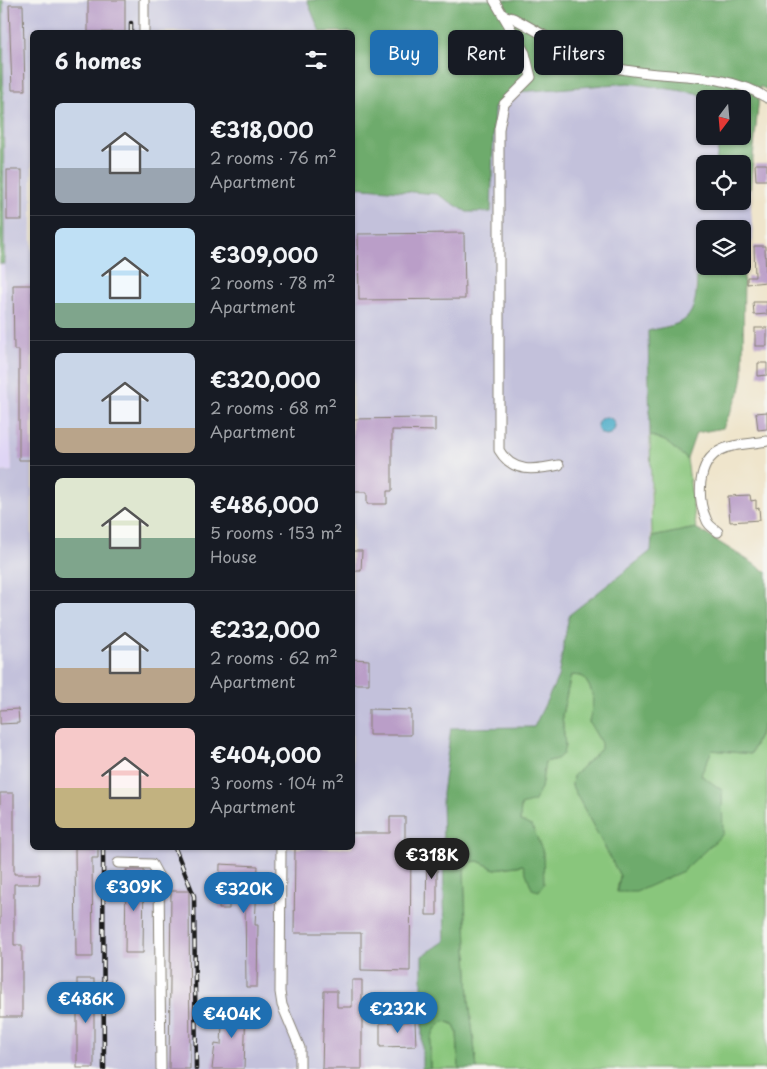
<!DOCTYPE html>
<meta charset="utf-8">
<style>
body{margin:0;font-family:"Playpen Sans",sans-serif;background:#20242c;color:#f1f3f6;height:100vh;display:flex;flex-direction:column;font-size:19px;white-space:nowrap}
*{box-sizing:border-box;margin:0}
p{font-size:16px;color:#9ea1a6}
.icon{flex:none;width:28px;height:28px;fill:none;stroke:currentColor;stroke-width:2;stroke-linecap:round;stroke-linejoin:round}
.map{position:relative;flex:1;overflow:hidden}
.side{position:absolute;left:30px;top:30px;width:325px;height:820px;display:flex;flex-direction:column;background:#171b24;border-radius:8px;box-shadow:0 1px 4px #0004}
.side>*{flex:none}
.guide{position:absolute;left:370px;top:30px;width:321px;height:45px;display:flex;gap:10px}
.needle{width:32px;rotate:196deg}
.buttons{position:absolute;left:696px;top:90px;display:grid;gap:10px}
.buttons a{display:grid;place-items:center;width:55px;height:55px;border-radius:8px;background:#171b24;box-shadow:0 1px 4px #0004;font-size:25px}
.price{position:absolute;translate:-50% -42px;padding:0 11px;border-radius:18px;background:#1f6fb2;color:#fff;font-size:16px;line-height:32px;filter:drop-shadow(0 1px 2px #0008)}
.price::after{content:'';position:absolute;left:50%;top:30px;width:15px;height:11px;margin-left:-8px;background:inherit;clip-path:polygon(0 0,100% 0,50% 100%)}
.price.selected{background:#222;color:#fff}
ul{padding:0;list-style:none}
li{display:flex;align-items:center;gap:15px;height:125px;padding:0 25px}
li+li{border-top:1px solid #363941}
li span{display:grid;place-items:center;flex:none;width:140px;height:100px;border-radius:8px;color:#555}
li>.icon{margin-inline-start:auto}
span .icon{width:60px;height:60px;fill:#fffc;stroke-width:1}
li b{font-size:21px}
h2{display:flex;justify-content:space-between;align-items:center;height:60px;padding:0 25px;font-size:21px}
.tag{padding:0 18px;border-radius:8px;background:#171b24;box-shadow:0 1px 4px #0004;font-size:18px;line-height:45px}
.tag.selected{background:#1f6fb2;color:#fff}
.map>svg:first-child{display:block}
.built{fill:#dfd5f5}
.industrial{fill:#c3c1db}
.green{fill:#89c67c;stroke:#52714c}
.forest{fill:#6eab6c;stroke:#456444}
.water{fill:#48abc7;stroke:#326472}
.building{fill:#ba9ec8}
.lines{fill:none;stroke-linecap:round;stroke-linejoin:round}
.street-casing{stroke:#868074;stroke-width:11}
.street{stroke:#fff;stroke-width:9}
.rail-casing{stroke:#1c1c1c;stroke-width:4.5}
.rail{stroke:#f6f6f2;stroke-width:2.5;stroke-dasharray:8;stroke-linecap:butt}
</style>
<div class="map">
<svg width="767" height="1069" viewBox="0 0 767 1069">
<rect width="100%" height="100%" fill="#f6f6f2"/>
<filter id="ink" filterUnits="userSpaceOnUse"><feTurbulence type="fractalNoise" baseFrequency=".02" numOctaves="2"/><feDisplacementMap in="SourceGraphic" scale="10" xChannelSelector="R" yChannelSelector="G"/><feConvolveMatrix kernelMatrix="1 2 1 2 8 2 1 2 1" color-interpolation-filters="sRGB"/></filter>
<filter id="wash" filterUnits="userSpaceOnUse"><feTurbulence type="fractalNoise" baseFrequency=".0096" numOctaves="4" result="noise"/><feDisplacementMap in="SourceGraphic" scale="20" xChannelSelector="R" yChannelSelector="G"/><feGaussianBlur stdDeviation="1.12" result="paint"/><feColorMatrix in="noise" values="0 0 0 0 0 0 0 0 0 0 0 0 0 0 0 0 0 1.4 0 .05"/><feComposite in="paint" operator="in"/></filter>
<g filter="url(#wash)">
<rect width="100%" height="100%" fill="#efe5cc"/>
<polygon class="built" points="0,264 4,264 12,471 0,472"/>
<polygon class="industrial" points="3,0 307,0 320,32 32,32 32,848 352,848 353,187 437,194 467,212 491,212 494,108 507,92 629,83 696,93 707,99 705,136 720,136 718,164 705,164 705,201 742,201 743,187 750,189 753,240 744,259 742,229 705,229 705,258 697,259 695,303 691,315 680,323 648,331 651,551 569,615 558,677 534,727 442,794 445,942 422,1028 422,1069 0,1069 0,472 12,471 4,264"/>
<g class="green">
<polygon points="650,435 665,441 687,459 696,528 652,537"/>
<path d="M571,675L582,676C596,692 594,702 589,722L602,743L601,749L573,776L572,786L620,876L617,891L700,776L712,750L751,754L767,717V1069H477L469,1000L464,870L469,862L478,861L495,869L524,865L520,821L521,805L541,788L545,762L557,759L565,746L562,715Z"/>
<path d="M445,1021L453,1024L457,1032L459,1069H430C431,1050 426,1031 445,1021Z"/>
</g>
<g class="forest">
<polygon points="0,0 3,0 4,264 0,264"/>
<polygon points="307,0 767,0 767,91 760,86 750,189 743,187 742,164 716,162 720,136 742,136 742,99 707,99 696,93 629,83 506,93 494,108 491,212 467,212 437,194 353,187 352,32 320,32"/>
<path d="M697,258H705V266H742L744,259L743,375L740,391L723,428L696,433L687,459L665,441L650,435L648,331C658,328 670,327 679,323C701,314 696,278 697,258Z"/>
<path d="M696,528L767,572V717L751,754L712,750L701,775L722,790L723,834L683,871L636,892H617L620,876L572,786L573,776L601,749V743L589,722C594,702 596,692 582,676L571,675L562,715L565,746L563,754L557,759L545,762L541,788L535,801L521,805L520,821L532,826L543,852L544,884L539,891L532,889L523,865L495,869L478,861L469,862L464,870L469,1000L477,1069H459L457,1032L453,1024L445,1021C427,1030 430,1051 430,1069H422V956L445,941L442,794L451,728L534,727L558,677L569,615L651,551L652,537Z"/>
</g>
<circle class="water" cx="606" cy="426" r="9"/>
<g id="blocks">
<g class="building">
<rect x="88" y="0" width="37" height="32"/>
<polygon points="9,5 23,5 25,90 12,90"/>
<polygon points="755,164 767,164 767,180 756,180"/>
<rect x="7" y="170" width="15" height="50"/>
<polygon points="464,233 465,299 359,300 358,234"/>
<polygon points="754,246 765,246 766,282 747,284 747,277 755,277"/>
<polygon points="13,285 32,285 32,460 19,460 19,350 14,350"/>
<polygon points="753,302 767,302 767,314 754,315"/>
<rect x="755" y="328" width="12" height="18"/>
<polygon points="758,363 767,363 767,375 758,376"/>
<polygon points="767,412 767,429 758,430 756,413"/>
<polygon points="425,418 435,418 435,431 392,430 392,491 387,491 387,504 367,504 367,492 352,492 352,419"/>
<polygon points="750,495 751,501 756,500 756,509 759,508 760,520 730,522 728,496"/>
<polygon points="352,551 362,551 361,571 352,571"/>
<polygon points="352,659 369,660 369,684 352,684"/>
<polygon points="18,709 19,723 0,724 0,710"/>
<polygon points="369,709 411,710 411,735 369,735"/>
<polygon points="0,793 14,793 14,874 40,874 39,884 14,884 14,945 22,945 22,1017 0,1017"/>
<polygon points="390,817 405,817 405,843 411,843 410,971 361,970 361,933 294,933 295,848 352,848 352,833 390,833"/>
<polygon points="427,843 437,843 437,915 426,915"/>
<polygon points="75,848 98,848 98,858 92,858 93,957 76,957"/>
<polygon points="220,864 258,866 255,925 258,925 257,987 246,987 245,891 249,891 250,875 229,874 229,909 219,909"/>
<polygon points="126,870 144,870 143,953 125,953"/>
<polygon points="171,891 189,891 190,1069 169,1069"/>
<rect x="77" y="979" width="17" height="89"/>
<polygon points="352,980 362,980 362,1069 322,1069 324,991 337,991 337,1007 352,1007"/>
<polygon points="223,1003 246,1004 244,1069 212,1069 215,1044 221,1045"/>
<polygon points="415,1021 416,1046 380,1047 380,1023"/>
</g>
</g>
</g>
<g filter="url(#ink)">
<use href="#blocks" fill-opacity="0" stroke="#868074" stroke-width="1"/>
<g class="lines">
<g class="street-casing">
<g id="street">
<polyline points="144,0 144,32"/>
<path d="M494,0L525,53L531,77L504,104L499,129V450C513,474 535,470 559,465"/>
<path d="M503,15L513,18C542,33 580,59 611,67C661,80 722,69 767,98"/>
<path d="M718,532C715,529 709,526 707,521C697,500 696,462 721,450C734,443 753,444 767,441"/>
<polyline points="281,848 280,992 282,1005 300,1048 300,1069"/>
<polyline points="118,863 152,864 159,877 161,1069"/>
</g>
</g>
<use href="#street" class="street"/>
<g class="rail-casing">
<g id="rail">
<polyline points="131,32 131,23"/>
<polyline points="103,848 104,1069"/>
<polyline points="175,848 194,896 196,1069"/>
</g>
</g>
<use href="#rail" class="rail"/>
</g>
</g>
</svg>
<div class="buttons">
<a><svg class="needle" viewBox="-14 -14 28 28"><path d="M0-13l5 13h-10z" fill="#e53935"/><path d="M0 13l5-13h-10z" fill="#9ea1a6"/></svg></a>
<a><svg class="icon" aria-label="locate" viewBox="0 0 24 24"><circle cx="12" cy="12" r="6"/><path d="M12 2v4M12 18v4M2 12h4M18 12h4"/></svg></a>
<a><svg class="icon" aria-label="layers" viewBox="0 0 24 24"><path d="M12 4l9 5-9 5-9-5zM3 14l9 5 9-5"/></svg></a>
</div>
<b class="price selected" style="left:432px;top:880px">€318K</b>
<b class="price" style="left:134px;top:912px">€309K</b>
<b class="price" style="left:244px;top:914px">€320K</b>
<b class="price" style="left:86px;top:1024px">€486K</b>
<b class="price" style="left:398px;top:1034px">€232K</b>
<b class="price" style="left:232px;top:1039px">€404K</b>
<div class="guide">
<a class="tag selected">Buy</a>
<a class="tag">Rent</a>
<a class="tag">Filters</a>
</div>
<section class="side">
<h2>6 homes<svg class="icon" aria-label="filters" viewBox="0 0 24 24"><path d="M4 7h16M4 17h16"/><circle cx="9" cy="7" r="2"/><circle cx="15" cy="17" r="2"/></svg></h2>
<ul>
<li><span style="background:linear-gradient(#c9d6e8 65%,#9aa5b1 0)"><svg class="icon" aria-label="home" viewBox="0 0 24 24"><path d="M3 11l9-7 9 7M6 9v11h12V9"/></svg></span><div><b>€318,000</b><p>2 rooms · 76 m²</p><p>Apartment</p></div></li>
<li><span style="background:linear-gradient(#bfe0f5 75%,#7fa58c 0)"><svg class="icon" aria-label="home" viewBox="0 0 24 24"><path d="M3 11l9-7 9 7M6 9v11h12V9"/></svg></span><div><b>€309,000</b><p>2 rooms · 78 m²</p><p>Apartment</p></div></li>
<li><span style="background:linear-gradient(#c9d6e8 75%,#b9a48a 0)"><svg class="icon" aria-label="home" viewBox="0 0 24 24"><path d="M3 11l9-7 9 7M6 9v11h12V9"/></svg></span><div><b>€320,000</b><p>2 rooms · 68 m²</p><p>Apartment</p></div></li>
<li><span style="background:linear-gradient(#dfe7d0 60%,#7fa58c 0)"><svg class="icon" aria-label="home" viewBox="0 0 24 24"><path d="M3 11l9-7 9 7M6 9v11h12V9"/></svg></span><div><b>€486,000</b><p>5 rooms · 153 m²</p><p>House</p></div></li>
<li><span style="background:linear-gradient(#c9d6e8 65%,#b9a48a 0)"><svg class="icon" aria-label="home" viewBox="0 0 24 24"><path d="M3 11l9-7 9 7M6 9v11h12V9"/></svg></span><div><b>€232,000</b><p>2 rooms · 62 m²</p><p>Apartment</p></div></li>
<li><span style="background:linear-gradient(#f6c9c9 60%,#c2b280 0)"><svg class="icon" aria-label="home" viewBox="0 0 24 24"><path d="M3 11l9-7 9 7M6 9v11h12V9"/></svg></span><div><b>€404,000</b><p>3 rooms · 104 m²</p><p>Apartment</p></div></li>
</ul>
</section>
</div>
